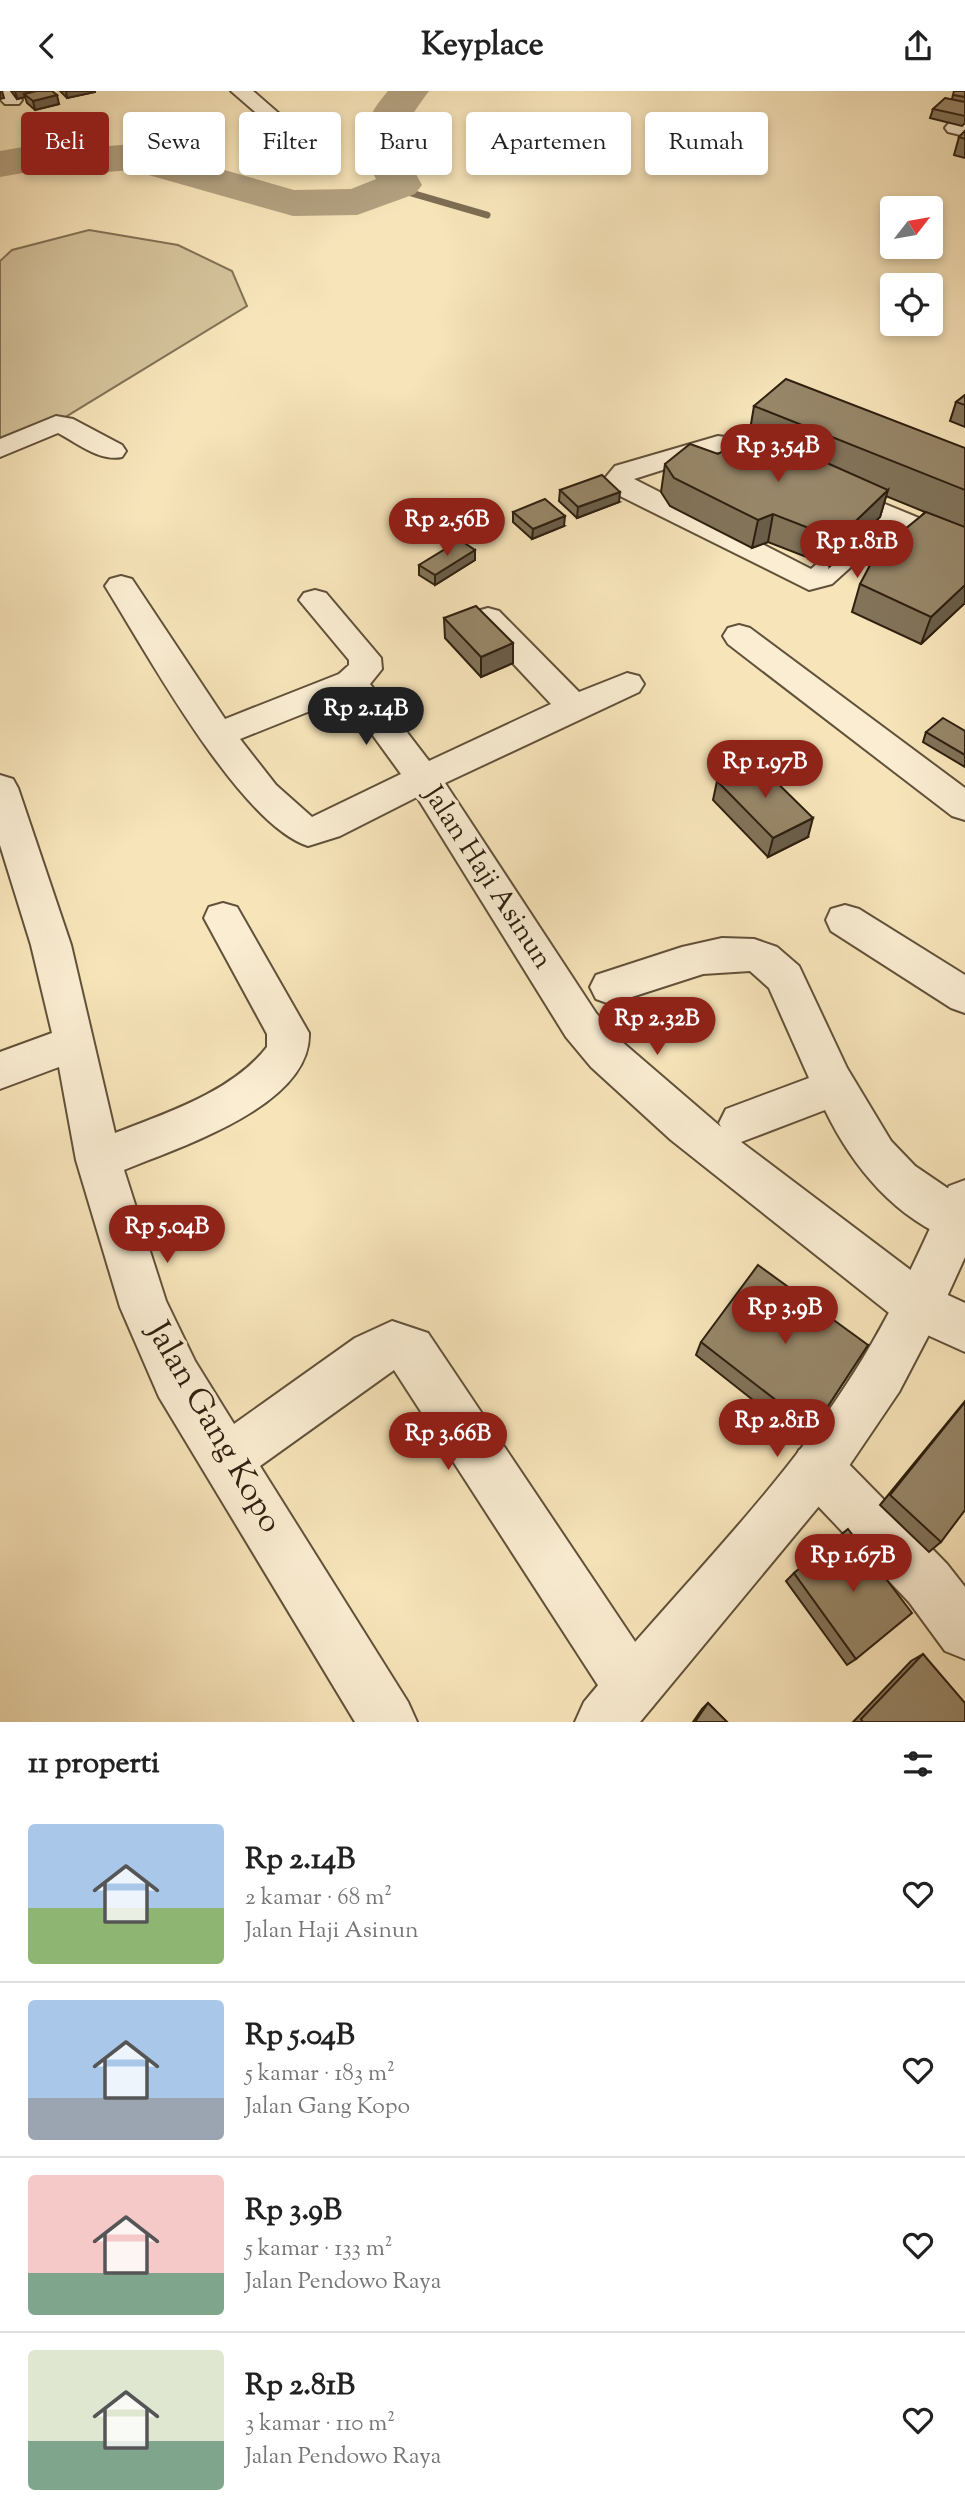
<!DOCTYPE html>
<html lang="id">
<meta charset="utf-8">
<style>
body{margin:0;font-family:"Sorts Mill Goudy",serif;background:#f6f6f6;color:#222;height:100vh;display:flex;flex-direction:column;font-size:26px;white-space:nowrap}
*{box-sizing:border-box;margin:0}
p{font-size:23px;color:#767676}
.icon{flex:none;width:38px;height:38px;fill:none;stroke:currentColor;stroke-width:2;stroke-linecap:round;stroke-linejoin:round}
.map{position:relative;height:1631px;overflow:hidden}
.details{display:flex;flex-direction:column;background:#fff;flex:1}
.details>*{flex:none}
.guide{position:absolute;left:21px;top:21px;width:924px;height:63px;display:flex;gap:14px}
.needle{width:46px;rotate:59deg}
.buttons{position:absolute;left:880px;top:105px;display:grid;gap:14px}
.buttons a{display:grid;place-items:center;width:63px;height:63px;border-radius:7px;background:#fff;box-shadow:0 4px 10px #0003;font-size:35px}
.price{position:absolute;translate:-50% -60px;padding:0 16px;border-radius:24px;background:#8f2418;color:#fff;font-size:23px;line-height:46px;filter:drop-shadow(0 2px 4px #0008)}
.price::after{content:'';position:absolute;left:50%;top:42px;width:21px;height:16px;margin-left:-10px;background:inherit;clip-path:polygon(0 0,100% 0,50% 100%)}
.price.active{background:#222;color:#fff}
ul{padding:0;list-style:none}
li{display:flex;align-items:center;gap:21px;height:175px;padding:0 28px}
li+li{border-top:2px solid #e0e0e0}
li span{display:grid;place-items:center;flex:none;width:196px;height:140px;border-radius:7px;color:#555}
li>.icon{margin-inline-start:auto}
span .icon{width:84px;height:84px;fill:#fffc;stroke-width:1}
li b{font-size:30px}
h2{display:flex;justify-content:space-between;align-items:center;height:84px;padding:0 28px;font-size:30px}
.tag{padding:0 24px;border-radius:7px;background:#fff;box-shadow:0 4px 10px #0003;font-size:24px;line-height:63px}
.tag.active{background:#8f2418;color:#fff}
header{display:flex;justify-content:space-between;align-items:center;height:91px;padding:0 28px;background:#fff;font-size:32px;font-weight:700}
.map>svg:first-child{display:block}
.green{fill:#d5c39c;stroke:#827256;stroke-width:2}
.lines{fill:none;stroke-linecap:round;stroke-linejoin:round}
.stream{stroke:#7e6d53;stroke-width:7}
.river{fill:#b3a180;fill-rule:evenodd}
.minor-casing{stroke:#61513a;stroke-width:4}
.tertiary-casing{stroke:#61513a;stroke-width:4}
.minor{fill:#faedd2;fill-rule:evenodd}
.tertiary{fill:#faedd2;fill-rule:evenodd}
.wall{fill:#827359;stroke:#2f2010;stroke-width:2}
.shaded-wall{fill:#6a5e49;stroke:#2f2010;stroke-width:2}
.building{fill:#978668;stroke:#2f2010;stroke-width:2}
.labels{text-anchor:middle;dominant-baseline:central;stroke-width:7;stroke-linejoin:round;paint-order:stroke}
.street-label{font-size:28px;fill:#2f2010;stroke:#faedd2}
.near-street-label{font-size:33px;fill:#2f2010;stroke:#faedd2}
</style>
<header><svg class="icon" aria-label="back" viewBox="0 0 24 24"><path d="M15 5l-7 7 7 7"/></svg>Keyplace<svg class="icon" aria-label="share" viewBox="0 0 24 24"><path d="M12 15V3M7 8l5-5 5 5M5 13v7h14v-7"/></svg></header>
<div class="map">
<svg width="965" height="1631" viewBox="0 0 965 1631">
<rect width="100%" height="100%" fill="#f7e4b9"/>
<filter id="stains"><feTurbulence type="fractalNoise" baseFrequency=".00286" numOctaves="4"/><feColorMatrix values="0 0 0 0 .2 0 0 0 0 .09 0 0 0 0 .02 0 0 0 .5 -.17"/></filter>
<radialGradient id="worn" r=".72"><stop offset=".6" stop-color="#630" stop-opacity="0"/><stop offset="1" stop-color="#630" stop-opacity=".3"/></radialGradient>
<polygon class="green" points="89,139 178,154 232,180 247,215 0,366 0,170 12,159"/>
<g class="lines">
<polyline class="stream" points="394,97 487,124"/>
<path class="river" d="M388,0H429C417,17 400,35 410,56L406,65L422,94L415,103L357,124L293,125L131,79L95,82L40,79L0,86V60L40,53L95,56L134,53L294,99L351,98L376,88L364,65L368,56C360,36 375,15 388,0Z"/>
<g class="minor-casing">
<g id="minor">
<polygon points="0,0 14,0 22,9 19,13 5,13 0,8"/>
<polygon points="231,0 253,0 308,48 305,52 291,52"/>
<polygon points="955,31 965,33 965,45 948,41 945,37 948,33"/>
<path d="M56,325L73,328L122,354L126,360L122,366C100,371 77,352 58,342L0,366V348Z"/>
<polygon points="718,345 739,348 789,370 793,376 789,382 779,384 719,361 634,388 811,478 870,427 824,407 820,401 824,395 834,392 965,446 965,466 894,437 832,493 809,499 616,403 605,387 615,375"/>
<path d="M121,485L132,488L225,628L339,583L349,574V569L299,509L304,502L315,499L326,502L381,567L382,578L370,593L429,670L551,613L477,534L472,527L477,520L488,517L499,520L579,601L627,582L639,585L644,593L639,601L445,692L596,922L621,950L721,1036L719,1032L726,1018L809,987L769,897L750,880L703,883L610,913L596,908L590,896L596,884L682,856L722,847L754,848L777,856L799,875L847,977L891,1050L915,1075L965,1109V1148L957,1151C896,1128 853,1077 825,1019L741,1051L937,1199L965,1212V1261L903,1233L671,1049L591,976L566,946L417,706L340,745L308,755C240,734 145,559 105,495L110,488ZM345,606L401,683L312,726L276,694L240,648Z"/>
<polygon points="739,534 750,537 965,697 965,729 952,725 728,553 723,545 728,537"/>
<path d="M0,684L13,688L18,697L71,854L115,1042C166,1022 232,1001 267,956V943L204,827L209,816L223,812L237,816L309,942C311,1015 179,1056 124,1079L166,1210L195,1270L234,1333L355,1247L392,1230L428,1242L652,1576L660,1596L652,1616L632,1624L612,1616L394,1279L260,1375L408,1611L417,1631H355L159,1306L120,1216L76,1069L59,976L0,998V961L52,942L31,854L0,754Z"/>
<polygon points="845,814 859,818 965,884 965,922 951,917 831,840 826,829 831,818"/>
<polygon points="817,1351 835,1359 947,1473 965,1496 965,1568 945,1560 909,1511 799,1395 791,1377 799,1359"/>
</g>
</g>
<g class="tertiary-casing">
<path id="tertiary" d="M965,1089V1166L935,1232L899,1301L834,1397L640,1631H575L584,1611C670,1506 770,1410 844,1297C887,1233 918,1165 949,1095Z"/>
</g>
<use href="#minor" class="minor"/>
<use href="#tertiary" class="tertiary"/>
</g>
<g class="wall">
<polygon points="11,0 52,0 59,13 35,19 27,12 25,6 17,8"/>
<polygon points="60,0 95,0 95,1 67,7"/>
<polygon points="965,0 965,32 962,35 930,27 933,18 952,8 953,4"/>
<polygon points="965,40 965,67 954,64 959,46"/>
<polygon points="965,304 965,336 950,330 956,311"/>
<polygon points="754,315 965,357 965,512 921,553 852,521 860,493 925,421 886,405 880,426 830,475 768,451 752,457 670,415 661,401 665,373 718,363 749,345"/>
<polygon points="560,399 619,411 577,427 559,410"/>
<polygon points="513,421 564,435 532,448 513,431"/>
<polygon points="475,459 475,469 435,494 419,484 419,474"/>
<polygon points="444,527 513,552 513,572 481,586 445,547"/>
<polygon points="965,640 965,676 923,651 926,641"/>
<polygon points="717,690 808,746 768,766 713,709"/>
<polygon points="701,1251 868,1254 805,1350 696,1264"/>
<polygon points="965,1310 941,1451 929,1461 880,1414"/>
<polygon points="794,1482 856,1568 847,1574 786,1490"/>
<polygon points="923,1563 965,1631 853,1631 911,1570"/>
<polygon points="708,1612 727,1631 693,1631 702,1618"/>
</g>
<g class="shaded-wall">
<polygon points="0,0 2,0 4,7 0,8"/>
<polygon points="15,0 44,0 24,3 25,6 17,8"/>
<polygon points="66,0 95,0 95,1 67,7"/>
<polygon points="57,4 59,13 35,19 33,10"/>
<polygon points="888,399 880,426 830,475 837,448"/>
<polygon points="620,401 619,411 577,427 578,416"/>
<polygon points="773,423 768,451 752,457 758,429"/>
<polygon points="565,425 564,435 532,448 533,438"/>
<polygon points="475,459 475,469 435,494 435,484"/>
<polygon points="965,494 965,512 921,553 931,526"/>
<polygon points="513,552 513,572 481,586 481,566"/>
<polygon points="813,727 808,746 768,766 773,747"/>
</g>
<g class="building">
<polygon points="37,0 52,0 57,4 33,10 24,3"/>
<polygon points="954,0 965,0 965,6 953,4"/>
<polygon points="945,7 965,11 965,25 933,18"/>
<polygon points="965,40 965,48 959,46"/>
<polygon points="786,288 965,357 965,399 754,315"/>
<polygon points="965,304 965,314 956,311"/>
<polygon points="757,341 888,399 837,448 773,423 758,429 674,387 665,373 690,353 718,363"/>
<polygon points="602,384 620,401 578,416 560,399"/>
<polygon points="545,408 565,425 533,438 513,421"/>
<polygon points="926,421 965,436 965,494 931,526 860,493 877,461"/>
<polygon points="460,449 475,459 435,484 419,474"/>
<polygon points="476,515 513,552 481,566 444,527"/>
<polygon points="943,627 965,640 965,664 926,641"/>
<polygon points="757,672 813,727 773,747 717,690"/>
<polygon points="758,1174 868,1254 813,1338 701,1251"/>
<polygon points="965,1311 965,1419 941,1451 890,1404"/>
<polygon points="848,1438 912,1522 856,1568 794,1482"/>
<polygon points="923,1563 965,1612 965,1631 863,1631 861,1628"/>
<polygon points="708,1612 727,1631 695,1631"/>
</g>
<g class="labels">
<g class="street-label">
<text transform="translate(487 787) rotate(57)">Jalan Haji Asinun</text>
</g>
<g class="near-street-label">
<text transform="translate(213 1337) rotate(60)">Jalan Gang Kopo</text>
</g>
</g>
<rect width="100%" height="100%" filter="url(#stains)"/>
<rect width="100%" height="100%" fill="url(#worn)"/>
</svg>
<div class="buttons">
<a><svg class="needle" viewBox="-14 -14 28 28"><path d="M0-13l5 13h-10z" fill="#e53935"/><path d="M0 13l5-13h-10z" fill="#767676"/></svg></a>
<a><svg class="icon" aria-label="locate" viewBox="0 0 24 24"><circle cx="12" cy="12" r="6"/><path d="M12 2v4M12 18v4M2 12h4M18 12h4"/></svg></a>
</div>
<b class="price" style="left:778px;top:393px">Rp 3.54B</b>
<b class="price" style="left:447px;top:467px">Rp 2.56B</b>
<b class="price" style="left:857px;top:489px">Rp 1.81B</b>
<b class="price active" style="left:366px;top:656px">Rp 2.14B</b>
<b class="price" style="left:765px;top:709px">Rp 1.97B</b>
<b class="price" style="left:657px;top:966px">Rp 2.32B</b>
<b class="price" style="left:167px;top:1174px">Rp 5.04B</b>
<b class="price" style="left:785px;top:1255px">Rp 3.9B</b>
<b class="price" style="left:777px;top:1368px">Rp 2.81B</b>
<b class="price" style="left:448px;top:1381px">Rp 3.66B</b>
<b class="price" style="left:853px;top:1503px">Rp 1.67B</b>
<div class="guide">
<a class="tag active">Beli</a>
<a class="tag">Sewa</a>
<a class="tag">Filter</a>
<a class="tag">Baru</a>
<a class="tag">Apartemen</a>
<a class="tag">Rumah</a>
</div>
</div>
<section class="details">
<h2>11 properti<svg class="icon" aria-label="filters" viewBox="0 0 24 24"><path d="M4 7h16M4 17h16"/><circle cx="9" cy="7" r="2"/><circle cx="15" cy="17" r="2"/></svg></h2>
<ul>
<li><span style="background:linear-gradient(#a9c7e8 60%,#8fb573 0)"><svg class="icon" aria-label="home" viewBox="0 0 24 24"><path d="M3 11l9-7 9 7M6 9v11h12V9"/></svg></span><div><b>Rp 2.14B</b><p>2 kamar · 68 m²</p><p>Jalan Haji Asinun</p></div><svg class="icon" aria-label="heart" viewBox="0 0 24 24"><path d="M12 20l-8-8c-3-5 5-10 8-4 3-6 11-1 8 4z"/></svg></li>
<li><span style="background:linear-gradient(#a9c7e8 70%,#9aa5b1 0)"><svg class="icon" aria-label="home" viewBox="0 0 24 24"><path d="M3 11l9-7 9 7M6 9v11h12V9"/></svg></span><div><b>Rp 5.04B</b><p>5 kamar · 183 m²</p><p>Jalan Gang Kopo</p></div><svg class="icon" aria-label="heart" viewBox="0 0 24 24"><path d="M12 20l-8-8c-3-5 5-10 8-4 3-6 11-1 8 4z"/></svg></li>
<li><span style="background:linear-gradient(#f6c9c9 70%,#7fa58c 0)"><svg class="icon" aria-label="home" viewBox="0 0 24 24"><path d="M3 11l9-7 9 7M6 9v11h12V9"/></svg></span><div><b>Rp 3.9B</b><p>5 kamar · 133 m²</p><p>Jalan Pendowo Raya</p></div><svg class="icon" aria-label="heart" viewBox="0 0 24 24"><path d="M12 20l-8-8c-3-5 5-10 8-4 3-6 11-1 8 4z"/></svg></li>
<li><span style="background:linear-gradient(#dfe7d0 65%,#7fa58c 0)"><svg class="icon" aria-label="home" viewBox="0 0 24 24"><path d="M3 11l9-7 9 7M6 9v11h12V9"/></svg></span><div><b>Rp 2.81B</b><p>3 kamar · 110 m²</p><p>Jalan Pendowo Raya</p></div><svg class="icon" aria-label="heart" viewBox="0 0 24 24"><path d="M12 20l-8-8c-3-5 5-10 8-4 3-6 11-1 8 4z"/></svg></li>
</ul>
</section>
